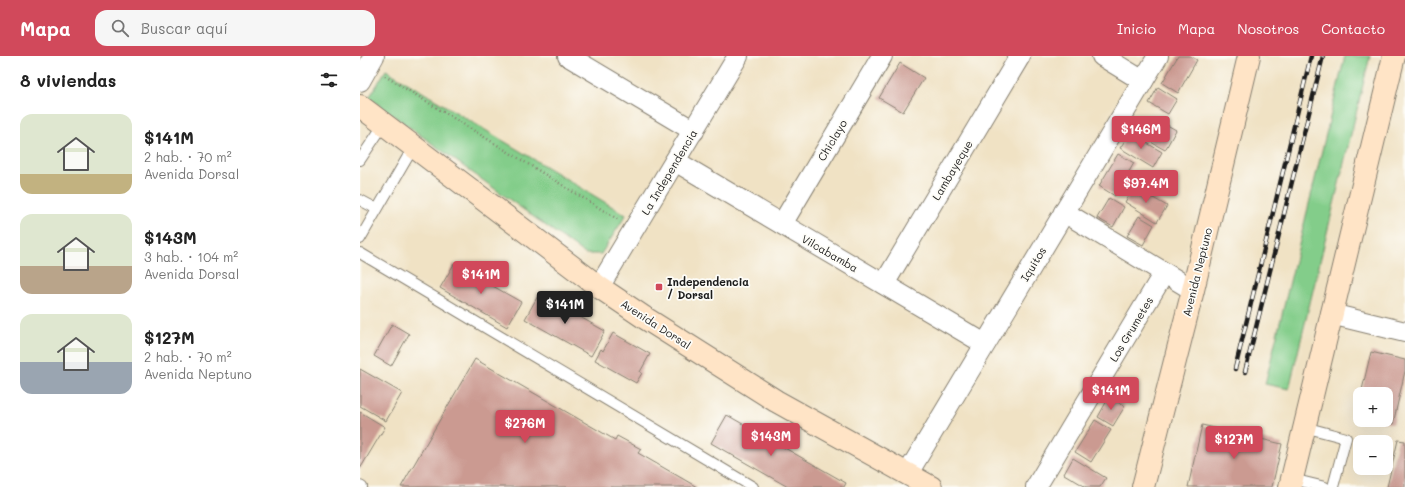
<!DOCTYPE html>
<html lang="es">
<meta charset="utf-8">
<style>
body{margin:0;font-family:Mali,sans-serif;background:#f6f6f6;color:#222;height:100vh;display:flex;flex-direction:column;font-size:15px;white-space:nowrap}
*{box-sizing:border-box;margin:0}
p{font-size:13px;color:#767676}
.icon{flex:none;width:22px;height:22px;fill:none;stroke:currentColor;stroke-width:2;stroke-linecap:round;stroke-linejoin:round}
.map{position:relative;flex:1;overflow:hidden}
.drawer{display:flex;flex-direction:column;background:#fff;width:360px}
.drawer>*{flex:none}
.tools{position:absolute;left:993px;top:331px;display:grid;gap:8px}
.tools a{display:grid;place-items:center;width:40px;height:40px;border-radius:8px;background:#fff;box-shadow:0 4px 16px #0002;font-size:20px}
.price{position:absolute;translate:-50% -34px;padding:0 9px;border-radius:4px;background:#d1495b;color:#fff;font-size:13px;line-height:26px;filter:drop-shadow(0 1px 2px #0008)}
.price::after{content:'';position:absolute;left:50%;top:24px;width:12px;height:9px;margin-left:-6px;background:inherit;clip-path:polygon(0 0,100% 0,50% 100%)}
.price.selected{background:#222;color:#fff}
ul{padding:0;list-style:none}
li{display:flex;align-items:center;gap:12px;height:100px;padding:0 20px}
li span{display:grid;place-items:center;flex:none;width:112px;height:80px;border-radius:12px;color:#555}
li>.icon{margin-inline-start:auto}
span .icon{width:48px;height:48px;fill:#fffc;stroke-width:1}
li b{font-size:17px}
h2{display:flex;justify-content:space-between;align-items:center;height:48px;padding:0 20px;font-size:17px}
header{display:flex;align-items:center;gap:24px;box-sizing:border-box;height:56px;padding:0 20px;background:#d1495b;color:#fff}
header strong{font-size:19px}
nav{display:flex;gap:22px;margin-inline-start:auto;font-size:14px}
.search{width:280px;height:36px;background:#f6f6f6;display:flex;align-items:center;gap:10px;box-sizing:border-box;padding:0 14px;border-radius:12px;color:#767676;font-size:15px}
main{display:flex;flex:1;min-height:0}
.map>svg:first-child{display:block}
.green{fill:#83cd8a;stroke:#507453}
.building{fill:#cb9a91}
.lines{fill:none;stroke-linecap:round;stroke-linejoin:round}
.lane-casing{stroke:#867f70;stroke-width:12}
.street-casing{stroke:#867f70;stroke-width:22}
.secondary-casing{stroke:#867f70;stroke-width:24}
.path{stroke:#867f70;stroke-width:2.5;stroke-dasharray:1 3;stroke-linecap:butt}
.lane{stroke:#fff;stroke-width:10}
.street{stroke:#fff;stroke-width:20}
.secondary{stroke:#ffe4c6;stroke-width:22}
.rail-casing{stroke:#1c1c1c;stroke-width:4.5}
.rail{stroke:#fdfcf7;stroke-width:3;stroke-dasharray:9;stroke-linecap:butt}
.poi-dot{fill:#d1495b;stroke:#fdfcf7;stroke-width:1.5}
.labels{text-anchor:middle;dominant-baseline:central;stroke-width:3.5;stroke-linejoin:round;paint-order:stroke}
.street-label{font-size:11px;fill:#1c1c1c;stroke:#fdfcf7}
.poi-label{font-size:11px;font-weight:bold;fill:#1c1c1c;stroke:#fdfcf7;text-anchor:start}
</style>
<header>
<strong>Mapa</strong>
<div class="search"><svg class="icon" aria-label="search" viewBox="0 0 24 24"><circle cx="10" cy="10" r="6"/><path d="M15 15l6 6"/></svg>Buscar aquí</div>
<nav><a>Inicio</a><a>Mapa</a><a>Nosotros</a><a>Contacto</a></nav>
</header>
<main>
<section class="drawer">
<h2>8 viviendas<svg class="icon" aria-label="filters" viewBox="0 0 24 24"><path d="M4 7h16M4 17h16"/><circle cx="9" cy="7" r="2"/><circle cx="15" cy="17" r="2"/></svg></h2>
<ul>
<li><span style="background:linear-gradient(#dfe7d0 75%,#c2b280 0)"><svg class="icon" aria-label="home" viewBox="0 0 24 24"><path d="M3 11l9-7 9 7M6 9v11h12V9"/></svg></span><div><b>$141M</b><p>2 hab. · 70 m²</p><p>Avenida Dorsal</p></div></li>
<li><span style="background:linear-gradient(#dfe7d0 65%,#b9a48a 0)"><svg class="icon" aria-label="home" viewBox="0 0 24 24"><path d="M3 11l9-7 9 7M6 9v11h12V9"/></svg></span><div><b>$143M</b><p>3 hab. · 104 m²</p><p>Avenida Dorsal</p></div></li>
<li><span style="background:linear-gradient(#dfe7d0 60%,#9aa5b1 0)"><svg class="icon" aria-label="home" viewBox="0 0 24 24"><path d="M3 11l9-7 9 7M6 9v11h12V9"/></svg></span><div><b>$127M</b><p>2 hab. · 70 m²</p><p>Avenida Neptuno</p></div></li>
</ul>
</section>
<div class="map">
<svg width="1045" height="431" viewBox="0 0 1045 431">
<rect width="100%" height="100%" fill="#fdfcf7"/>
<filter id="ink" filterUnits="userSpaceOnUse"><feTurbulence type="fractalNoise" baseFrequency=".025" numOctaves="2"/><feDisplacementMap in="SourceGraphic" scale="8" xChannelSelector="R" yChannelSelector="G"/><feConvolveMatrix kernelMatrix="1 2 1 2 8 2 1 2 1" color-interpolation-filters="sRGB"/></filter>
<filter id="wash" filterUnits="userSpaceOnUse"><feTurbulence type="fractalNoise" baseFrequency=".012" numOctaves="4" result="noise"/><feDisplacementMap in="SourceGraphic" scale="16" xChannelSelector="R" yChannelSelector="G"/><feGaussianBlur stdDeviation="0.9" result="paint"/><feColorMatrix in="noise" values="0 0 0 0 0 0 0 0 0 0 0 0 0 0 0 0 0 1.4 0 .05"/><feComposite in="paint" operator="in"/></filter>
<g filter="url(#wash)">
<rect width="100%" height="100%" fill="#f0e2c4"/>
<g class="green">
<polygon points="985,0 1010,0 929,333 905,328"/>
<polygon points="26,14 266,159 241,198 225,198 9,42"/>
</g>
<g id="blocks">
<g class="building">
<polygon points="818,0 830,0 837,4 818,37 802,27"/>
<polygon points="540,7 564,22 543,56 519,42"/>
<polygon points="798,31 817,43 808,58 789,47"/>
<polygon points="800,65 816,74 805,94 789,85"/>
<polygon points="770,77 802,96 793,112 760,92"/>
<polygon points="758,98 774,107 755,140 739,130"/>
<polygon points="774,131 807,150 797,166 765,146"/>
<polygon points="749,142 764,151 753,171 737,162"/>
<polygon points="779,160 794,169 783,189 767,180"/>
<polygon points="94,208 161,246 147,271 80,232"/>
<polygon points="179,238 245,275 231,300 165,263"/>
<polygon points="32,268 49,278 31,310 14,300"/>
<polygon points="253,277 290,298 280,316 282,317 276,327 235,304 241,293 243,295"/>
<polygon points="1011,296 1045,304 1045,315 1033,368 1017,365 1026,364 1026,338 1001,338"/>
<polygon points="115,303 255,384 257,380 281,393 278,397 337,431 41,431"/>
<polygon points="0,313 42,337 26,365 0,350"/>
<polygon points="749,341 765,350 753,370 738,361"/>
<polygon points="0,356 25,371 0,413"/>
<polygon points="367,359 486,427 484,431 428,431 351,387"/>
<polygon points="735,364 751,374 731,406 715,396"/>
<polygon points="842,369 922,388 912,431 828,431"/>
<polygon points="1038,384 1045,385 1045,431 1027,431"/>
<polygon points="713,402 746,422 740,431 726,431 704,418"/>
</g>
</g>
</g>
<g filter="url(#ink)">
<use href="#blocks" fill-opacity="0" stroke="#867f70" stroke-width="1"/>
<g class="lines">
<g class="lane-casing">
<g id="lane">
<polyline points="0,104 24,68"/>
<polyline points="0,144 17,153"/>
<polyline points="0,183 54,90"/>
<polyline points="0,197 393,431"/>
<polyline points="944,371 986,382 973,431"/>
<polyline points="932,423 965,431"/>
<polyline points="0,430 2,431"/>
</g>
</g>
<g class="street-casing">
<g id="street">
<polyline points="208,0 334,75"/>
<polyline points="742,0 783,25"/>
<polyline points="0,25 14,0"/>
<polyline points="315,105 625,288"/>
<polyline points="704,156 833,234"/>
<polyline points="422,168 522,0"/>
<polyline points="524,228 660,0"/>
<polyline points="239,231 378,0"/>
<polyline points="971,258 1045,276"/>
<polyline points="548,417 798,0"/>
<polyline points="676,431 804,217"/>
</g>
</g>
<g class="secondary-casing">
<g id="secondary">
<polyline points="0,50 239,231 285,262 416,345 571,431"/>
<polyline points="783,431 833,234 889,0"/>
<polyline points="930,431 1034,0"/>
</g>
</g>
<polyline class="path" points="25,20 259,164"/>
<use href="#lane" class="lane"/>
<use href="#street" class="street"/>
<use href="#secondary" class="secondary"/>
<g class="rail-casing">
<g id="rail">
<polyline points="875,313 951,0"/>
<polyline points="885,316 963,0"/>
</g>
</g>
<use href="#rail" class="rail"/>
</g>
</g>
<rect class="poi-dot" x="295" y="227" width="8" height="8" rx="2"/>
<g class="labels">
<g class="street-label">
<text transform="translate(472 84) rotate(-59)">Chiclayo</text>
<text transform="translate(592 114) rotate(-59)">Lambayeque</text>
<text transform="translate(309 116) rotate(-59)">La Independencia</text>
<text transform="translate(470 197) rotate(30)">Vilcabamba</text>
<text transform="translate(673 208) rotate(-59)">Iquitos</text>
<text transform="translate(837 216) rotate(-76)">Avenida Neptuno</text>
<text transform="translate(296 268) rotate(33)">Avenida Dorsal</text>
<text transform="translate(771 273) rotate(-59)">Los Grumetes</text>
</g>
<g class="poi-label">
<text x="307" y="225">Independencia<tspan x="307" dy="13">/ Dorsal</tspan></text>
</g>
</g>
</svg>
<div class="tools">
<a>+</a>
<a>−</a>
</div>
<b class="price" style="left:781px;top:94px">$146M</b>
<b class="price" style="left:786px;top:148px">$97.4M</b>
<b class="price" style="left:121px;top:239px">$141M</b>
<b class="price selected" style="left:205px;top:269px">$141M</b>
<b class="price" style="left:751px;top:355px">$141M</b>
<b class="price" style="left:165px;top:388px">$276M</b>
<b class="price" style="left:411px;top:401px">$143M</b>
<b class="price" style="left:874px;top:404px">$127M</b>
</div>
</main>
